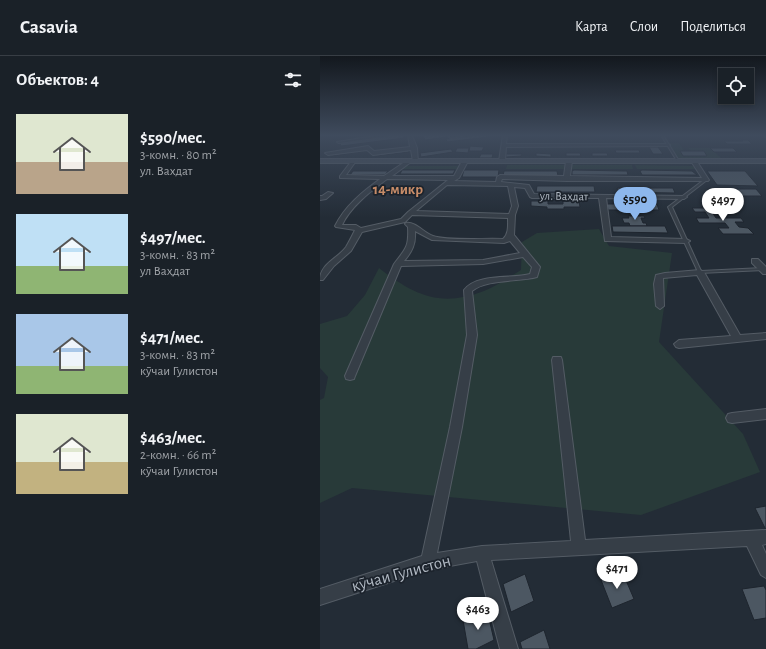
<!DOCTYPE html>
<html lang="ru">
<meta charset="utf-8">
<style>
body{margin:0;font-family:"Alegreya Sans",sans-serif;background:#232930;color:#f1f3f6;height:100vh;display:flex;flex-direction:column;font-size:15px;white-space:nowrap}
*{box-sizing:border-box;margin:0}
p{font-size:13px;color:#9fa3a8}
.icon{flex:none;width:22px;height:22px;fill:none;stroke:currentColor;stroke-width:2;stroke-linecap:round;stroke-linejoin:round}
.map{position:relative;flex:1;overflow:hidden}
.panel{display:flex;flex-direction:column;background:#1a2128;width:320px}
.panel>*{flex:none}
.tools{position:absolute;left:398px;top:12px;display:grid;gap:8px}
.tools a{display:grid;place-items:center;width:36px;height:36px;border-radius:0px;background:#1a2128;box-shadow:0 2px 6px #0003,0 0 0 1px #383e45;font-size:20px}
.price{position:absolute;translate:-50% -34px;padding:0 9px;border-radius:14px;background:#fff;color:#222;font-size:13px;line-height:26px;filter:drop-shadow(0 1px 2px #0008)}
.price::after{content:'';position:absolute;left:50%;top:24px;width:12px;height:9px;margin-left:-6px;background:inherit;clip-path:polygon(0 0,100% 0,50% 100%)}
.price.selected{background:#8db7ec;color:#111}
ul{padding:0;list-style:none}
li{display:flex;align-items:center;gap:12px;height:100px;padding:0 16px}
li span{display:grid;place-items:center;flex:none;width:112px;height:80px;border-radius:0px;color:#555}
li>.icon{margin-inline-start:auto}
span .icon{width:48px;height:48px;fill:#fffc;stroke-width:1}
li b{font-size:17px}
h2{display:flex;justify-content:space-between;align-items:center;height:48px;padding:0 16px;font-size:17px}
header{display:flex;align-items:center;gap:24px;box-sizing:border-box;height:56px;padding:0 20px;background:#1a2128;border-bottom:1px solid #383e45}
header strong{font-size:19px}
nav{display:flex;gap:22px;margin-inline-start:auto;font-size:14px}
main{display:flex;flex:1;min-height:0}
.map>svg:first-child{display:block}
.green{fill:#283a39}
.building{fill:#4c5762;stroke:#1e252e}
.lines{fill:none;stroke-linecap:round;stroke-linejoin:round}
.service-casing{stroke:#545c65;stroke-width:2}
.minor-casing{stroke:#545c65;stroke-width:2}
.secondary-casing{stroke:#545c65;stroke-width:2}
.service{fill:#363e47;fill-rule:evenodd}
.minor{fill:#363e47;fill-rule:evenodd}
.secondary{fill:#454e59;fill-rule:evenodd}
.labels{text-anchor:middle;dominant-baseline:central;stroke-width:3.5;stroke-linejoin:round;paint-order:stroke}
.far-street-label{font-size:12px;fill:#b1b9c3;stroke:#1c232c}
.far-district-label{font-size:15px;font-weight:bold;fill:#c78c68;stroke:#1c232c}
.near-street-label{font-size:17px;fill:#b1b9c3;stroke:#1c232c}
</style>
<header>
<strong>Casavia</strong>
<nav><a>Карта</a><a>Слои</a><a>Поделиться</a></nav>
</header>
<main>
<section class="panel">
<h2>Объектов: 4<svg class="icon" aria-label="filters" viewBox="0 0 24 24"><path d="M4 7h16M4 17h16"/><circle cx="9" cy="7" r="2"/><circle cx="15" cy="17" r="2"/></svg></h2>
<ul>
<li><span style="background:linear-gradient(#dfe7d0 60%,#b9a48a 0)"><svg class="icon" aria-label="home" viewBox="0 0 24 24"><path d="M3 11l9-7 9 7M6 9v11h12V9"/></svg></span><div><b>$590/мес.</b><p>3-комн. · 80 m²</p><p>ул. Вахдат</p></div></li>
<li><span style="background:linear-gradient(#bfe0f5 65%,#8fb573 0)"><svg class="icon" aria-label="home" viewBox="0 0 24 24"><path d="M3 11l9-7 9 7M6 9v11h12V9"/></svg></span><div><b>$497/мес.</b><p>3-комн. · 83 m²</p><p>ул Ваҳдат</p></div></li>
<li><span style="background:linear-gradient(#a9c7e8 65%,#8fb573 0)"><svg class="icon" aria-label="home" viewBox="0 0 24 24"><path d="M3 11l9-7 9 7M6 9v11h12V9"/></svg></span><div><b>$471/мес.</b><p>3-комн. · 83 m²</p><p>кӯчаи Гулистон</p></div></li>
<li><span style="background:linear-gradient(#dfe7d0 60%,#c2b280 0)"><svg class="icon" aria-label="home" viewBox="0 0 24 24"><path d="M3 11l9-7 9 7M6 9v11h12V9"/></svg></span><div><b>$463/мес.</b><p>2-комн. · 66 m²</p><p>кӯчаи Гулистон</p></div></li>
</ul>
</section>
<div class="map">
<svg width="446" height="593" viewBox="0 0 446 593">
<rect width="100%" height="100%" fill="#232c36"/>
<g class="green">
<polygon points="348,87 359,87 364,95 371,95 368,92 390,92 401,102 358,102"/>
<polygon points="187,109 246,109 246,113 186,113"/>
<polygon points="252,109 312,109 313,113 252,113"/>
<polygon points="315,109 373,110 376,113 317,113"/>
<polygon points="85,110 139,110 138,113 82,113"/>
<path d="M279,173L289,190L352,197L339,286L423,378L440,416L321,459L32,432L0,447V344L4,342L8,321L0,312V268L27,260L45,239L59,212C94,239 120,252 164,235C177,230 189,221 201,214L202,186L217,177Z"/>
</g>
<g class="building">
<polygon points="79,79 83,79 84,82 21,90 20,87"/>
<polygon points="103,79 125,79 126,81 105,84"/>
<polygon points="156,79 176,80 127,86 126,83"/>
<polygon points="422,84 428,84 432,88 407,88 404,85 423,85"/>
<polygon points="150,90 164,91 162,95 149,95"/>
<polygon points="329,91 338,91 343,98 333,98"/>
<polygon points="137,92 149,92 148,97 135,96"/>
<polygon points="390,92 413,92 417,96 394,96"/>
<polygon points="44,93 45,95 11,100 10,97"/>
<polygon points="88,93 89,96 56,100 55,97"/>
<polygon points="131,93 133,96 101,101 100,97"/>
<polygon points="295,94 319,94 320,97 296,97"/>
<polygon points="360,95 384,95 387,100 363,100"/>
<polygon points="216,97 231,98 231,101 216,100"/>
<polygon points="246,97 260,97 261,100 246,100"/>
<polygon points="272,97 287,97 288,100 272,100"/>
<polygon points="161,98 173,98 172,102 159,102"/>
<polygon points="186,98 202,98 201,100 186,101"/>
<polygon points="82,114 135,114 133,118 80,118"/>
<polygon points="144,114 179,114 178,121 142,121"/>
<polygon points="254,114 304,115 307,115 308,119 252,119 252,115"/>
<polygon points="322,114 372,115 377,119 322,119 320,115"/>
<polygon points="33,115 68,115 65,119 30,119"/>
<polygon points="184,115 237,115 238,120 183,120"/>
<polygon points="387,115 425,115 438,130 397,129"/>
<polygon points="217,130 274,130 275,136 216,136"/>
<polygon points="297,132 353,132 355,137 299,136"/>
<polygon points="405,133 436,133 442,140 409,140"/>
<polygon points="211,145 228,145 228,148 243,148 243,145 259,145 260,151 244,151 244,153 227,153 227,151 211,150"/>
<polygon points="287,148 337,148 339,154 288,154"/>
<polygon points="372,152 399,152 402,156 392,156 396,162 421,162 424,166 415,166 419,171 428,172 434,178 403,178 398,172 409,172 405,167 379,167 376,162 389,162 385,156 375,156"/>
<polygon points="308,160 324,160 325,162 321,162 323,167 326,167 327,170 310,170 309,167 304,167 302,162 309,162"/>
<polygon points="292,170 345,170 348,177 293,176"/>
<polygon points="446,450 446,474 435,452"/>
<polygon points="302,515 314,543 292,552 281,524"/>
<polygon points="205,518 214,545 191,556 183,528"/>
<polygon points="444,530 446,534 446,562 434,564 422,533"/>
<polygon points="167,554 174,584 156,593 148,593 143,564"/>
<polygon points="224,574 230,593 202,593 200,586"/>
</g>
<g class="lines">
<g class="service-casing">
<g id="service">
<polygon points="341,79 343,79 359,105 359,106 357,105"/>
<polygon points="385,123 387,124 352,151 381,215 443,212 444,212 444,214 380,217 378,216 348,151"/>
</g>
</g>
<g class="minor-casing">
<g id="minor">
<polygon points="61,79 78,79 19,87 17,86"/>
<polygon points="88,79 92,79 97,92 98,106 93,105 91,94 53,99 47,94 8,99 5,97 48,90 54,95 90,91"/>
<polygon points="147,79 131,82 129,81 132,79"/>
<polygon points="183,79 187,79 186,88 348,88 350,89 348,90 186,91 185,105 182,107 179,105"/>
<polygon points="443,79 446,79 446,81"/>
<path d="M33,103L36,105L26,119L64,120L89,103L91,104V106L72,120H134L142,105L145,103L148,105L139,122L134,125L176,126L177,121L180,119L244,120L246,105L249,103L252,105L250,120L382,122L371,105L376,104L389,124L388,125H247L182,123L181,126L209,129L214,138L366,140L367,141L364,143L286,142L291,181L366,183L370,185L366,187L285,185L279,142H212L210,141L205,132L194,131L198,150L195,159L194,179L220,211L217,221C199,226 166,223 152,235L157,279L142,371L117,497L162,490L251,485L232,304L233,301H241L242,304L265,484L446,474V488L442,489L446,498V522L441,519L427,490L171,504L198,593H180L157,505L108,514L0,549V533L102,500L130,371L147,279L144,234C157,217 191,223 210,218L212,211L203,201L163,208L81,210L35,320L34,323L30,324L26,323L25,320L74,208C86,192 89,191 88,171L85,168L86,167C95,165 104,177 113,180C128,185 166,182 183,183C189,178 188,169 188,162L92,159L85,166L42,176L31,195L14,210L3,224H0C0,208 17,203 26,191C29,186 32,180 35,174L16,171L15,170C25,150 42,136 60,123L20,122V120ZM67,123L128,124L88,156L81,163L41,172L36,169H22C31,150 50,136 67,123ZM127,129L188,130L192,150L189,158L96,155ZM95,175L112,184L184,187L190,185L200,197L163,204L84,205C92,196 96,188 95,175Z"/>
<polygon points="8,136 13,137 6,143 0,144 0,140 2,140"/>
<polygon points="432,203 438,203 446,211 446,218 443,218 432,207"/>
<polygon points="380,214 384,216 420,279 446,277 446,283 359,292 356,291 354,288 359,284 411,280 377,219 343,222 344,250 340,253 336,250 334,228 336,219 345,217"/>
<polygon points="446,353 446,363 412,367 408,366 406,362 408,358 412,357"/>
</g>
</g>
<g class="secondary-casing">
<rect id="secondary" x="0" y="103" width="446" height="4"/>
</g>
<use href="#service" class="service"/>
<use href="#minor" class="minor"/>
<use href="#secondary" class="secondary"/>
</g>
<linearGradient id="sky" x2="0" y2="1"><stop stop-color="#13181e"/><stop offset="0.49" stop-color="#3f4b5d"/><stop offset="1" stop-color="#3f4b5d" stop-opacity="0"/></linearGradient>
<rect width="446" height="162" fill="url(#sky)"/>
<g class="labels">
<g class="far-street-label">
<text transform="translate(244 140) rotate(1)">ул. Вахдат</text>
</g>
<g class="far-district-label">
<text x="78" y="133">14-микр</text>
</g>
<g class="near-street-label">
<text transform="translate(81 517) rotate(-15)">кӯчаи Гулистон</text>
</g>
</g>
</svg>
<div class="tools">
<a><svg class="icon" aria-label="locate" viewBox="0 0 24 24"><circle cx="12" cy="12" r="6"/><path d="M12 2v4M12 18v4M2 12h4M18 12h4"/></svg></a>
</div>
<b class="price selected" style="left:315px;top:165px">$590</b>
<b class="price" style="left:403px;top:166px">$497</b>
<b class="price" style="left:297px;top:534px">$471</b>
<b class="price" style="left:158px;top:575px">$463</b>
</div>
</main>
